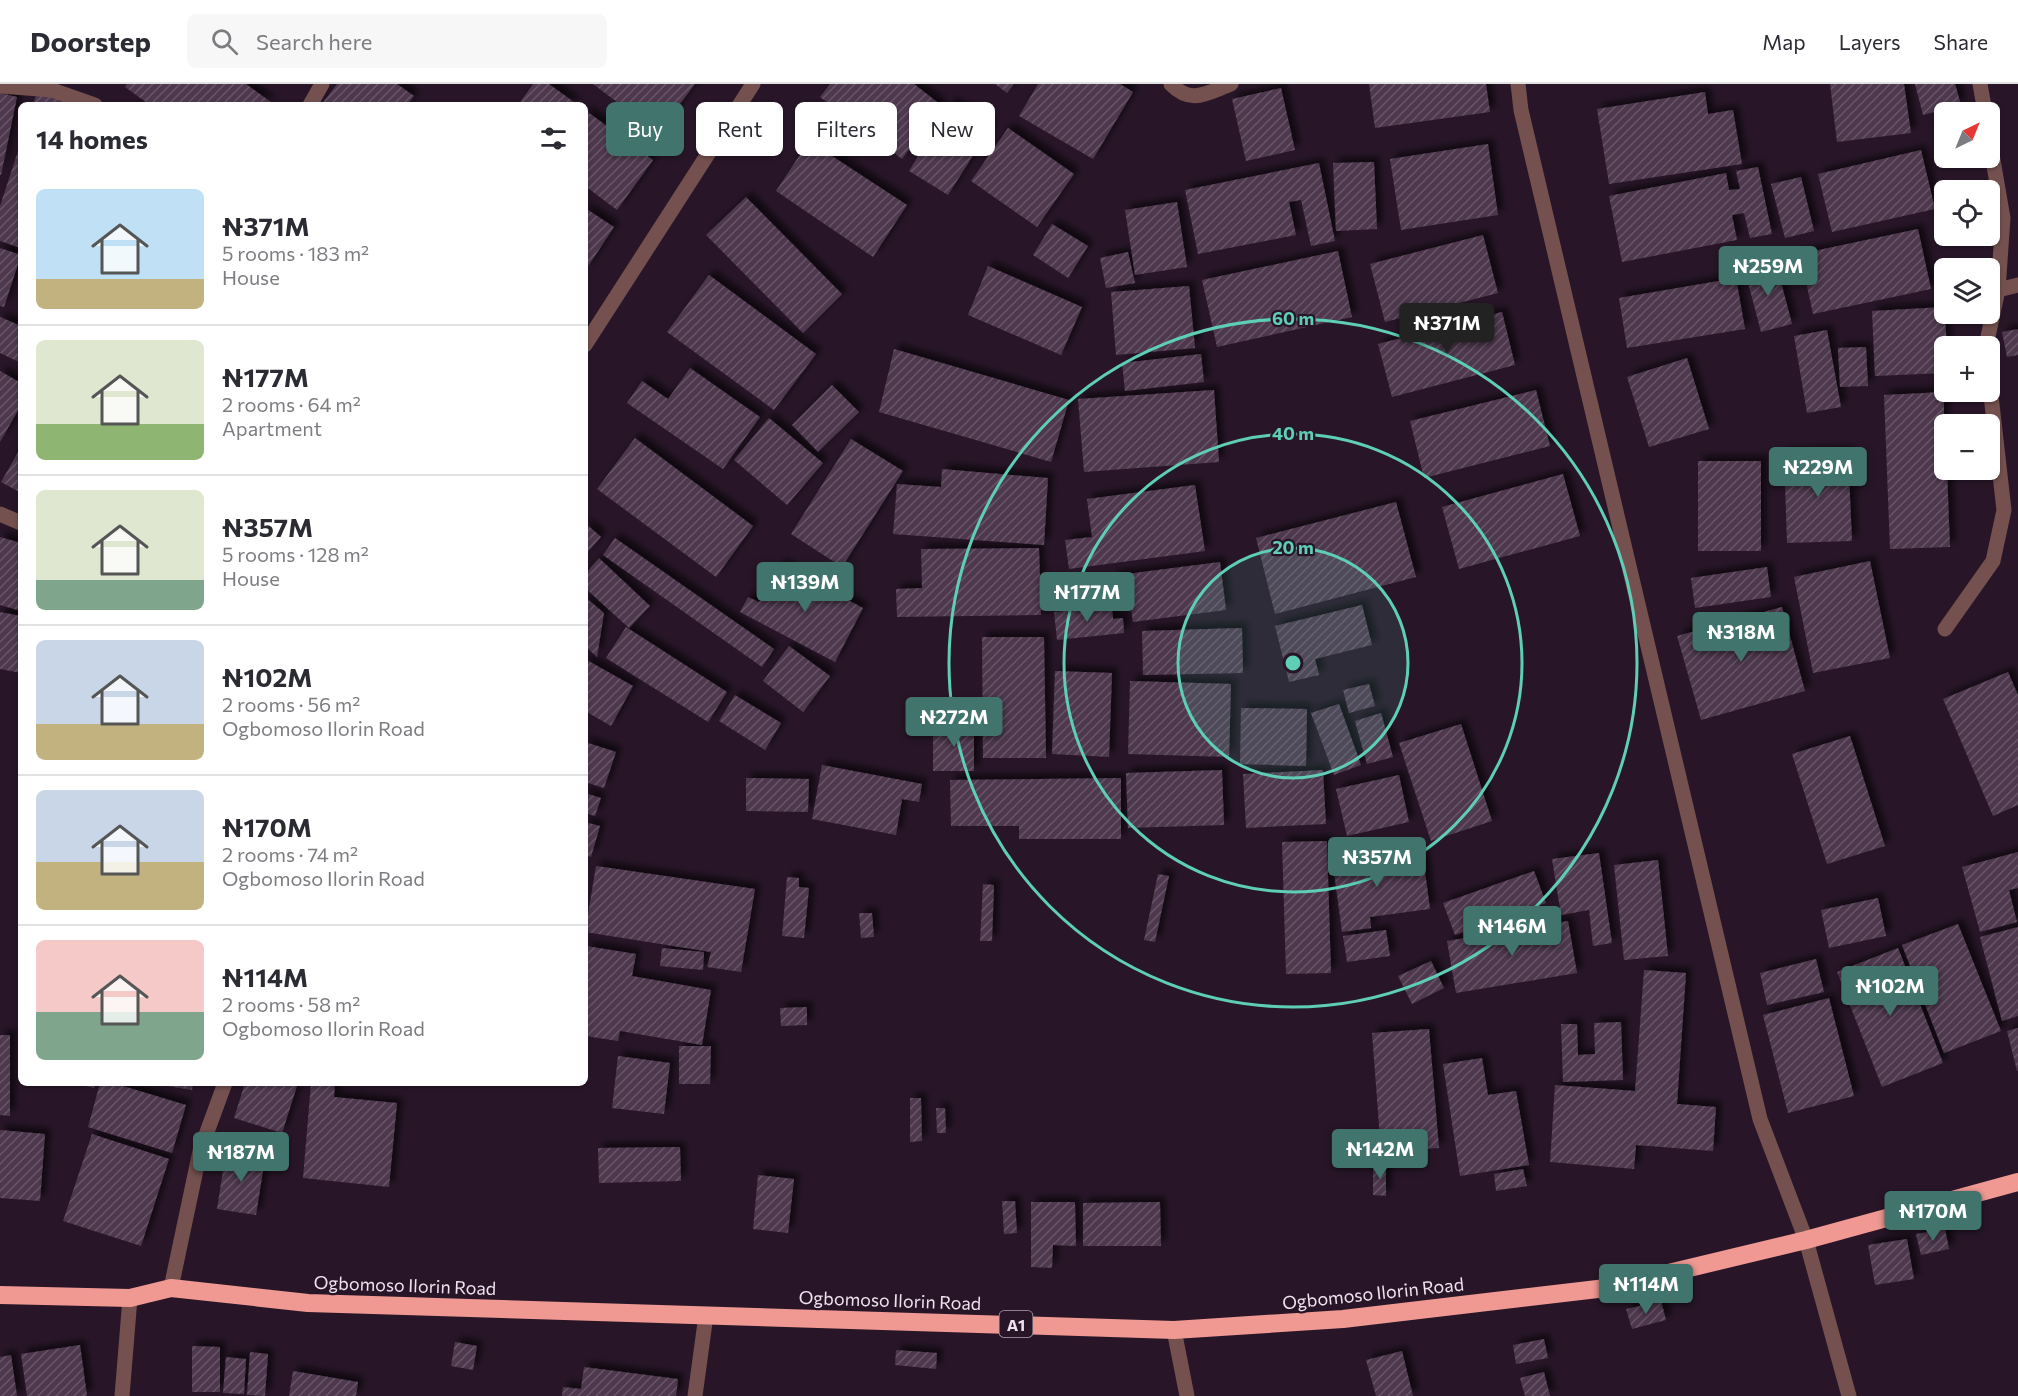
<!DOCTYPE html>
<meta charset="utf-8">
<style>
body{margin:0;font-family:Commissioner,sans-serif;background:#f7f7f7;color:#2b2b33;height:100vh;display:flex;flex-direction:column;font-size:22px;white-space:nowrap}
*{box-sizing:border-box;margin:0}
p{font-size:20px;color:#7c7c81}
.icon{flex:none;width:33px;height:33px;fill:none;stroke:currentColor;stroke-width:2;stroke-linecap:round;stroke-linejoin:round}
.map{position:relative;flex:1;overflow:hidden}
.panel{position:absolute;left:18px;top:18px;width:570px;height:984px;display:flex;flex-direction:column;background:#fff;border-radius:9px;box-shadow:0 2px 4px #0004}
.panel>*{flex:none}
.top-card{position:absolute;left:606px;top:18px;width:570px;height:54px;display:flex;gap:12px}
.needle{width:39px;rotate:43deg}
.tools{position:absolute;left:1934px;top:18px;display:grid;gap:12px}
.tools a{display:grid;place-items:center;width:66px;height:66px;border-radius:9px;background:#fff;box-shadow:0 2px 4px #0004;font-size:30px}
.price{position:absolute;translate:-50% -51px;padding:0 14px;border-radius:6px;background:#42746e;color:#fff;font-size:20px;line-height:39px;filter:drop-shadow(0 2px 3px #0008)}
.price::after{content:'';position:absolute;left:50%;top:36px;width:18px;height:14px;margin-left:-9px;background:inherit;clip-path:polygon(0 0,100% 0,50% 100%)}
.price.current{background:#222;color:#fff}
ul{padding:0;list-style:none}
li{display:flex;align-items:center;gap:18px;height:150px;padding:0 18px}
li+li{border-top:2px solid #e1e1e2}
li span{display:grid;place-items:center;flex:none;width:168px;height:120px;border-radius:9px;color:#555}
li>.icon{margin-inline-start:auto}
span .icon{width:72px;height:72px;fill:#fffc;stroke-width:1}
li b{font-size:26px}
h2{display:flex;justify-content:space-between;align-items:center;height:72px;padding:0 18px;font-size:26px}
.tag{padding:0 21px;border-radius:9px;background:#fff;box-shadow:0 2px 4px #0004;font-size:21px;line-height:54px}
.tag.current{background:#42746e;color:#fff}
header{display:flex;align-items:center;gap:36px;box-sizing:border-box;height:84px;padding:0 30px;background:#fff;border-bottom:2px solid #e1e1e2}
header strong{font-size:28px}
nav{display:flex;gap:33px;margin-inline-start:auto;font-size:21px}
.search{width:420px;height:54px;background:#f7f7f7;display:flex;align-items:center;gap:15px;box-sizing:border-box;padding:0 21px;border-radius:9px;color:#7c7c81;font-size:22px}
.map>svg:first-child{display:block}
.building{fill:url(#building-hatch);filter:url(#shadow)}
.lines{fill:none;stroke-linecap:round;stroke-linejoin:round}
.street{stroke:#74514e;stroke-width:15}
.highway{stroke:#f09992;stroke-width:18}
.ring{fill:none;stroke:#5eceb7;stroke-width:3}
.labels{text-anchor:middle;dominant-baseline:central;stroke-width:4.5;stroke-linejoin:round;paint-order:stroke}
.shield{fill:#281628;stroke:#b3a5b3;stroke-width:1.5}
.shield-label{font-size:16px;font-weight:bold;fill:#efe2ef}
.street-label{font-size:18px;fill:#efe2ef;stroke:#281628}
.centre{fill:#5eceb7;stroke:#281628;stroke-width:3}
.ring-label{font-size:18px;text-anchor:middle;font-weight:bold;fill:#5eceb7;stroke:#281628;stroke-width:4.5;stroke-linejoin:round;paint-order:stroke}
</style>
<header>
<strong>Doorstep</strong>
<div class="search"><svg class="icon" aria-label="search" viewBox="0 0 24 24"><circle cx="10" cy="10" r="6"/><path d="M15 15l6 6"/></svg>Search here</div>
<nav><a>Map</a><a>Layers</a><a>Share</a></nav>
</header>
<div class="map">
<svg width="2018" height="1312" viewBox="0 0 2018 1312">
<defs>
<pattern id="building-hatch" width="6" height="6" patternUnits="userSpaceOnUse" patternTransform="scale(1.5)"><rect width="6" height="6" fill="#4d384d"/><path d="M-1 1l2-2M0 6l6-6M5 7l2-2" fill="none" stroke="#675467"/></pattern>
<filter id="shadow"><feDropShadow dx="5.5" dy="-5.5" stdDeviation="3" flood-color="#0009"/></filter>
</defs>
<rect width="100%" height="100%" fill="#281628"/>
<g class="building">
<polygon points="127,0 246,0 272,19 150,21 125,3"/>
<polygon points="337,0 397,0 414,12 407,21 321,21"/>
<polygon points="533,0 549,0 578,21 518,21"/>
<polygon points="593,0 695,0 658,49"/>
<polygon points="830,0 914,0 941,21 902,75 820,13"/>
<polygon points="995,0 1014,0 1007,9"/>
<polygon points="1038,0 1120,0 1133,8 1093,75 1019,32"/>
<polygon points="1369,0 1486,0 1490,28 1375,44"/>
<polygon points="1830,0 1904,0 1911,49 1837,58"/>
<polygon points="1915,0 1955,0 1961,21 1923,31"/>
<polygon points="1281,4 1295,66 1246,77 1232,15"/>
<polygon points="37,7 75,21 33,21"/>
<polygon points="1705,8 1708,30 1733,26 1742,80 1609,100 1597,25"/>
<polygon points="0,9 17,13 1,91 0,91"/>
<polygon points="951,18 991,43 948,111 909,87"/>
<polygon points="585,26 653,76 617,126 585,102"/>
<polygon points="1008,44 1074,90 1037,143 971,97"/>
<polygon points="809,57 907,121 873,173 776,107"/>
<polygon points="21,58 21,164 0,157 0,122"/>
<polygon points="1488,60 1498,131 1401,146 1390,75"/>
<polygon points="1921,66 1935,125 1832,148 1818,90"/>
<polygon points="1374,78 1377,145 1336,147 1333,79"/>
<polygon points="1319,79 1335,157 1311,162 1301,116 1289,118 1296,151 1198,170 1185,106"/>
<polygon points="1758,83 1772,150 1750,154 1744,129 1732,131 1737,156 1622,178 1609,112 1726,89 1729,106 1740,105 1736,87"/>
<polygon points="1801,93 1814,147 1785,154 1771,100"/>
<polygon points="746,113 842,210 803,249 706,151"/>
<polygon points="1177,118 1187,183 1135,191 1125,126"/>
<polygon points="585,124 614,143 585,187"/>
<polygon points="1052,140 1088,162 1068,194 1033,171"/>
<polygon points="1918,145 1931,205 1813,230 1800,170"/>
<polygon points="1483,151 1498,209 1385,238 1370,180"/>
<polygon points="0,164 21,171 4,223 0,222"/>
<polygon points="1338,167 1352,233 1217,263 1202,196"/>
<polygon points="1128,168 1135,199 1106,204 1100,174"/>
<polygon points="1776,179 1792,240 1761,248 1745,187"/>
<polygon points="988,182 1082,223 1061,271 968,231"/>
<polygon points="709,191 816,270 774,326 667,248"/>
<polygon points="1736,194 1745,245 1627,264 1619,214"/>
<polygon points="1189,202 1195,264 1116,271 1111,208"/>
<polygon points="1944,223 1947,262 1944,262 1944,289 1875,292 1872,227"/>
<polygon points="1502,228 1515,281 1392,313 1378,260"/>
<polygon points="0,233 21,242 21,279 0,269"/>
<polygon points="2018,245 2018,271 2007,273 2002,248"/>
<polygon points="1827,246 1841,323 1807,329 1794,252"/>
<polygon points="1866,263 1868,302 1840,303 1838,264"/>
<polygon points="894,265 1069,316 1051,378 879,328"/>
<polygon points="1201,270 1204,298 1125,307 1122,279"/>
<polygon points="1687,274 1709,345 1649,363 1627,293"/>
<polygon points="690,284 760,333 723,385 627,319 642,297 668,315"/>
<polygon points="0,287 21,299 21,321 0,358"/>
<polygon points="832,301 859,328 818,368 792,341"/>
<polygon points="1214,306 1219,378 1084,388 1078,315"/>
<polygon points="1536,306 1550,362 1424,394 1410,337"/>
<polygon points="1944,308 1944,386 1947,386 1950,463 1890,465 1884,311"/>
<polygon points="769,334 823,379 787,421 734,376"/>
<polygon points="635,354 753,442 716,493 597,405"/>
<polygon points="851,355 903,387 842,483 791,450"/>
<polygon points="21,363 21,409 1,398"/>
<polygon points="1848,368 1852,457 1787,459 1784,370"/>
<rect x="1698" y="377" width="63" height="90"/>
<polygon points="942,385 1048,394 1044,461 893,450 897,400 941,403"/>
<polygon points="1563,390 1580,452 1459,485 1442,423"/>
<polygon points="1195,401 1205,467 1069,485 1065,456 1092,453 1087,415"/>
<polygon points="1396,418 1416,493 1275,530 1256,454"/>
<polygon points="585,439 601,453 585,471"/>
<polygon points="0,453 21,459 21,527 0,521"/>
<polygon points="615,454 774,565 762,583 603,471"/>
<polygon points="1039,464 1041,531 897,533 896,505 922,504 921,465"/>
<polygon points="599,474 650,522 629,544 585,504 585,490"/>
<polygon points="1870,477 1890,574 1813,589 1794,493"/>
<polygon points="1220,478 1226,526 1133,538 1130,517 1115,518 1111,492"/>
<polygon points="780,480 863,524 835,578 740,528 748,513 759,518"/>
<polygon points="1767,483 1771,513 1695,524 1691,494"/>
<polygon points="585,513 604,529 597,573 585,562"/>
<polygon points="1362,521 1372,561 1315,575 1319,591 1289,598 1275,542"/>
<polygon points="1112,522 1113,535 1123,534 1124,549 1057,556 1054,528"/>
<polygon points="1782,523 1805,607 1701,636 1677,552"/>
<polygon points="0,528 21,532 21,589 0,585"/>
<polygon points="626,543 727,608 708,638 606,574"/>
<polygon points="1242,544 1243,589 1143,591 1142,547"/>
<polygon points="982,553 1044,553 1046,674 983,674"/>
<polygon points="789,562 830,592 803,628 763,597"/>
<polygon points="585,575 633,602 611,642 585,627"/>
<polygon points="1055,587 1112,589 1109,673 1052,670"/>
<polygon points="2008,588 2018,611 2018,721 1993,732 1943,615"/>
<polygon points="1130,597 1231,600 1229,673 1128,670"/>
<polygon points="1369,600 1375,622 1349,629 1343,606"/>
<polygon points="735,611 781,639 765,666 719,637"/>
<polygon points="1339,620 1361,681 1334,691 1311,629"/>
<polygon points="1241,624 1307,625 1306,682 1240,680"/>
<polygon points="1381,629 1393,673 1367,680 1355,637"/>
<polygon points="1461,640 1492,737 1431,757 1399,659"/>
<rect x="933" y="641" width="41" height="46"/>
<polygon points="1850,652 1885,762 1827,780 1792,670"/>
<polygon points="585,658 616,668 604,704 585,698"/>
<polygon points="822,681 922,700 919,718 902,715 896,751 812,735"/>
<polygon points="1222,686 1224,741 1128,744 1126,689"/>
<polygon points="1323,686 1326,740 1246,744 1243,690"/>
<polygon points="1399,691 1409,738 1347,752 1336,705"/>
<polygon points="746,694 809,695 808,728 746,727"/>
<polygon points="1121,694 1121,755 1019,755 1019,742 951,742 950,696"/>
<polygon points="585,709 601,714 595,732 585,729"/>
<polygon points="585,738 600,742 591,773 585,771"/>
<polygon points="1327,757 1331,889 1286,890 1282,758"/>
<polygon points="1359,761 1362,782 1423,773 1430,825 1370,833 1371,844 1342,848 1331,765"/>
<polygon points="2018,768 2018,804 2009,806 2017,838 1980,848 1962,783"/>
<polygon points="1599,769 1612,859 1593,862 1589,826 1561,831 1552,775"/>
<polygon points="1658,776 1668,872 1624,876 1614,781"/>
<polygon points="596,782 755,805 741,888 707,883 711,868 585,848"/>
<polygon points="1534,787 1546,819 1455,851 1443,819"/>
<polygon points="1158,790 1169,792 1155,858 1144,856"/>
<polygon points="787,793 799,794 799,803 809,804 804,854 782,852"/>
<polygon points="983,800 994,801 992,857 980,857"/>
<polygon points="1878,814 1886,852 1829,864 1821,826"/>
<polygon points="859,829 872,829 874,853 861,854"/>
<polygon points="1568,837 1577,889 1456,909 1447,857"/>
<polygon points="1958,840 2001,947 1944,969 1902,861"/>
<polygon points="2018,843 2018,932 2002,937 1980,853"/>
<polygon points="1386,846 1390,872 1347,878 1343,852"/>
<polygon points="586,862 636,870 632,892 711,906 702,961 620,947 618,957 585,952"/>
<polygon points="662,864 704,868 703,886 660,882"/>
<polygon points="1898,864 1943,979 1882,1003 1837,888"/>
<polygon points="1816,875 1824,908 1767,921 1760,889"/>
<polygon points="1431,877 1444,904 1412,920 1398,892"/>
<polygon points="1644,886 1686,889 1677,1020 1716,1023 1713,1067 1636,1061 1634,1085 1550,1078 1555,1001 1635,1007"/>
<polygon points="1829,914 1854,1012 1788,1029 1763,931"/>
<polygon points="807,923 807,941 781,942 780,924"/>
<polygon points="1621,938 1623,996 1563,998 1561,940 1577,940 1578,971 1595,970 1594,939"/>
<polygon points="2018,944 2018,987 2017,987 2007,947"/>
<polygon points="1429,945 1439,1064 1381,1068 1372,949"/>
<polygon points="0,951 10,951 10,1032 0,1031"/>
<polygon points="679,962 711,962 710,1000 679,1000"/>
<polygon points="618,972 670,979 664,1030 612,1024"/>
<polygon points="1482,974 1488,1011 1516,1007 1529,1081 1460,1092 1443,980"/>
<polygon points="75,999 95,999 94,1004"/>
<polygon points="100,999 113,999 186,1021 172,1069 88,1043"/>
<polygon points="149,999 193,999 192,1006"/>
<polygon points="245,999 298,999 282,1049 234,1034"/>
<polygon points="311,999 335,999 334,1013 397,1019 389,1103 303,1094"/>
<polygon points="910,1014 921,1014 922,1057 910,1058"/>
<polygon points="936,1024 945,1024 946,1049 937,1049"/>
<polygon points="0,1046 45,1050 40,1117 0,1114"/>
<polygon points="92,1050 169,1075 141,1162 63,1137"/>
<polygon points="680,1063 681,1097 599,1099 598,1064"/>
<polygon points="226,1067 265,1074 256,1131 217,1125"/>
<polygon points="1373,1081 1386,1081 1386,1112 1373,1111"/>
<polygon points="1523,1085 1527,1102 1496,1107 1494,1090"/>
<polygon points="758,1091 794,1095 788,1149 753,1145"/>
<polygon points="1002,1117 1015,1117 1017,1149 1004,1150"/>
<polygon points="1031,1118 1075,1118 1076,1162 1053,1161 1052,1184 1031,1183"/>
<polygon points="1160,1118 1161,1162 1083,1162 1083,1119"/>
<polygon points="1945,1145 1949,1165 1921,1171 1916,1150"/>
<polygon points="1907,1155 1914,1195 1875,1201 1868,1161"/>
<polygon points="1661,1217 1666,1236 1632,1245 1626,1225"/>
<polygon points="1544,1255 1548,1274 1516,1280 1513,1261"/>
<polygon points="455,1258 477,1262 473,1286 451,1282"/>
<polygon points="80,1261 87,1312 27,1312 21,1270"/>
<polygon points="192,1262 220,1263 220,1308 192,1308"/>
<polygon points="896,1266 937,1269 936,1285 895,1281"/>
<polygon points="1402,1267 1413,1312 1376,1312 1366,1276"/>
<polygon points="250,1268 268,1270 265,1312 247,1311"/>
<polygon points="11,1271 17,1312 0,1312 0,1273"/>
<polygon points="226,1273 246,1275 244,1310 223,1309"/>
<polygon points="584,1283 678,1295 676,1312 562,1312 563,1303 581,1305"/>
<polygon points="293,1287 358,1298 356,1312 289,1312"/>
<polygon points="1544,1288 1550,1312 1525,1312 1520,1294"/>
</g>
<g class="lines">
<g class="street">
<path d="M1171,0C1191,21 1207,9 1231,0"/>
<polyline points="1518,0 1521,26 1760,1035 1806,1156 1849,1312"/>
<polyline points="1980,0 1985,28"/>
<polyline points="0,2 52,6 95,21"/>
<polyline points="310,21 322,0"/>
<polyline points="1998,206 2018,201"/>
<polyline points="585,261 753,0"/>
<polyline points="1986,262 1998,206 2003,134 1989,53"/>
<polyline points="0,430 21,439"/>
<polyline points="1945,545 1993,477 2004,426 1989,294"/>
<polyline points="171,1204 200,1067 225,999"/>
<polyline points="1174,1246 1187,1312"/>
<polyline points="122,1312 130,1214"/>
<polyline points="695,1312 706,1231"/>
</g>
<polyline class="highway" points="0,1211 130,1214 171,1204 308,1219 1174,1246 1343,1235 1606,1204 1806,1156 2018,1098"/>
</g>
<circle cx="1293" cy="579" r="115" fill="#5eceb7" fill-opacity=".12"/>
<g class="ring">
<circle cx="1293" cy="579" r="115"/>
<circle cx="1293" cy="579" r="229"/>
<circle cx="1293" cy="579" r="344"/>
</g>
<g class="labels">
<rect class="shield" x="999.5" y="1227" width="33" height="26" rx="4.5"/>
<g class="shield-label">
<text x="1016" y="1240">A1</text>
</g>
<g class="street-label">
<text transform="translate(405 1201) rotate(2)">Ogbomoso Ilorin Road</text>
<text transform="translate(1373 1209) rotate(-6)">Ogbomoso Ilorin Road</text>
<text transform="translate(890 1216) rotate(2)">Ogbomoso Ilorin Road</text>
</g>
</g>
<circle cx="1293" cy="579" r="9" class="centre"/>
<g class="ring-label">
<text x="1293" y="241">60 m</text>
<text x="1293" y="356">40 m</text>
<text x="1293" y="470">20 m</text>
</g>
</svg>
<div class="tools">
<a><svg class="needle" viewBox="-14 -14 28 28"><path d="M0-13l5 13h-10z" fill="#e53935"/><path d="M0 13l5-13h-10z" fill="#7c7c81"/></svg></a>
<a><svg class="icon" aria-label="locate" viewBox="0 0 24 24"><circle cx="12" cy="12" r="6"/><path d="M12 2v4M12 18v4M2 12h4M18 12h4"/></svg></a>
<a><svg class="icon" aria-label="layers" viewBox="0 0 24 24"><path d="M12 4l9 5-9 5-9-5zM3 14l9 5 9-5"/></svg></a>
<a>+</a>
<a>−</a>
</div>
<b class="price" style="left:1768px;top:213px">₦259M</b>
<b class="price current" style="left:1447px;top:270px">₦371M</b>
<b class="price" style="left:1818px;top:414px">₦229M</b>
<b class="price" style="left:805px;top:529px">₦139M</b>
<b class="price" style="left:1087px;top:539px">₦177M</b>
<b class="price" style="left:1741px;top:579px">₦318M</b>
<b class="price" style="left:954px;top:664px">₦272M</b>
<b class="price" style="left:1377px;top:804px">₦357M</b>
<b class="price" style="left:1512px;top:873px">₦146M</b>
<b class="price" style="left:1890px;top:933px">₦102M</b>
<b class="price" style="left:1380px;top:1096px">₦142M</b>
<b class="price" style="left:241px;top:1099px">₦187M</b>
<b class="price" style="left:1933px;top:1158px">₦170M</b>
<b class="price" style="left:1646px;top:1231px">₦114M</b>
<div class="top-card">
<a class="tag current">Buy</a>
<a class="tag">Rent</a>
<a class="tag">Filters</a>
<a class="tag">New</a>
</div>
<section class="panel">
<h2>14 homes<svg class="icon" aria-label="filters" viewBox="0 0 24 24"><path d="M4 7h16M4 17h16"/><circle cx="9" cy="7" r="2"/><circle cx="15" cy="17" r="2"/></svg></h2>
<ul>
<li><span style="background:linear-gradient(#bfe0f5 75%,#c2b280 0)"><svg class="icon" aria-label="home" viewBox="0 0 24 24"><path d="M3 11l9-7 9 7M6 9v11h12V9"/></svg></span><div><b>₦371M</b><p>5 rooms · 183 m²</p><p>House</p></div></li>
<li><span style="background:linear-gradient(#dfe7d0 70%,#8fb573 0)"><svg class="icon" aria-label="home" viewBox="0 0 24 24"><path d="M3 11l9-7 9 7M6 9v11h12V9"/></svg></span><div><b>₦177M</b><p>2 rooms · 64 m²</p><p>Apartment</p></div></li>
<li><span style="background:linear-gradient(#dfe7d0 75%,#7fa58c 0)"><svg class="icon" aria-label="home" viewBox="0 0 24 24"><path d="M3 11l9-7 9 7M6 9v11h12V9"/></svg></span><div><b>₦357M</b><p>5 rooms · 128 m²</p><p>House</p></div></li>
<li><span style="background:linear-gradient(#c9d6e8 70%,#c2b280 0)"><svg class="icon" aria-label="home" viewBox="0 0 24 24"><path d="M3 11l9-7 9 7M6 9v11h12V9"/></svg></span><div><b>₦102M</b><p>2 rooms · 56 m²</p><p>Ogbomoso Ilorin Road</p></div></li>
<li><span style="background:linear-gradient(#c9d6e8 60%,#c2b280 0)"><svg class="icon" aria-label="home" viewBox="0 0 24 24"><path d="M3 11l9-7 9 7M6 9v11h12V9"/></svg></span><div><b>₦170M</b><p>2 rooms · 74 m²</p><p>Ogbomoso Ilorin Road</p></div></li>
<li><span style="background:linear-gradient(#f6c9c9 60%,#7fa58c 0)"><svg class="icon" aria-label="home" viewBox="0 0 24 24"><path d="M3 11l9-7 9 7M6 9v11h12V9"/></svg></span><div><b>₦114M</b><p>2 rooms · 58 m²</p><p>Ogbomoso Ilorin Road</p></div></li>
</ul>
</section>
</div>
